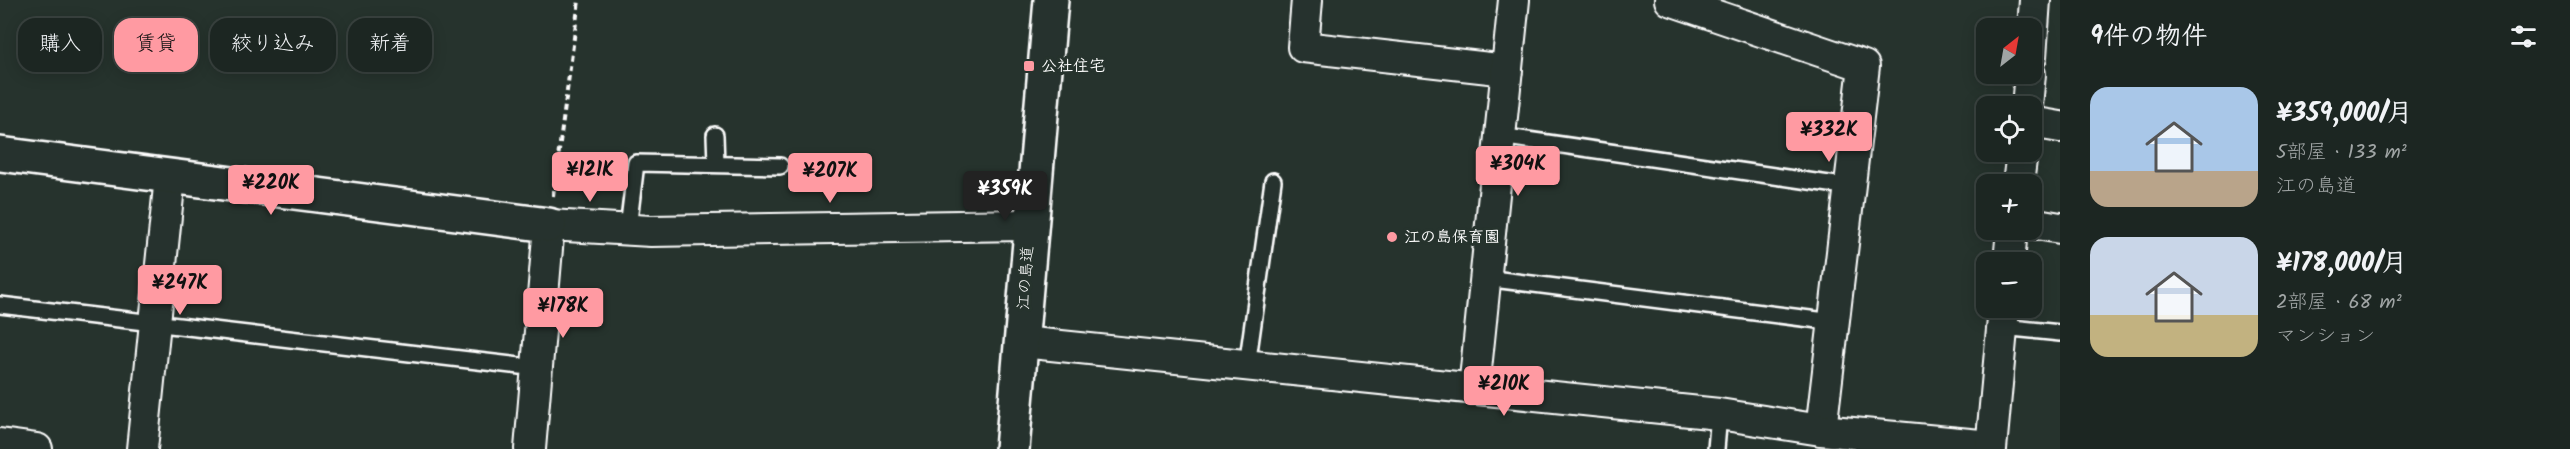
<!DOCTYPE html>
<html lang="ja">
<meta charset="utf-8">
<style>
body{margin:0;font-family:Kalam,"Klee One",sans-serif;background:#252e2a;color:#f1f3f6;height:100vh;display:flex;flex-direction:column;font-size:22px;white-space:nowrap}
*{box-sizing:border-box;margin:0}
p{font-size:20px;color:#a0a5a5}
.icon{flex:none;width:33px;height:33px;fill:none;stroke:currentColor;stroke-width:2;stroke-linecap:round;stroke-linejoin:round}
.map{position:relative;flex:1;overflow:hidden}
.sheet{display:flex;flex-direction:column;background:#1c2622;width:510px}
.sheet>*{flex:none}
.top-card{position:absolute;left:18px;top:18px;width:570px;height:54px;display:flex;gap:12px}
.needle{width:39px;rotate:31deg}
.fabs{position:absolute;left:1976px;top:18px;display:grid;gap:12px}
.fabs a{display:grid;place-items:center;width:66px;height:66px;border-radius:12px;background:#1c2622;box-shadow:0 3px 15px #0003,0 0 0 2px #3a4340;font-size:30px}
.price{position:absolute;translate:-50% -51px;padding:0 14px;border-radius:6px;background:#ff9aa2;color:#111;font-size:20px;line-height:39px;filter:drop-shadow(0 2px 3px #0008)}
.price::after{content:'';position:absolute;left:50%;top:36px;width:18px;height:14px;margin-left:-9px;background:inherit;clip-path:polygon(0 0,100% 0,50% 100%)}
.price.on{background:#222;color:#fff}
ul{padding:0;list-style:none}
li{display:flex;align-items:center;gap:18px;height:150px;padding:0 30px}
li span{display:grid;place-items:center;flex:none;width:168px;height:120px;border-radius:18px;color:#555}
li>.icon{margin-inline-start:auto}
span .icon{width:72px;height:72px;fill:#fffc;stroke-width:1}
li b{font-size:26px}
h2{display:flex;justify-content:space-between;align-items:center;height:72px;padding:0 30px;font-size:26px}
.tag{padding:0 21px;border-radius:18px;background:#1c2622;box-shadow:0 3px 15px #0003,0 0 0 2px #3a4340;font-size:21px;line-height:54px}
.tag.on{background:#ff9aa2;color:#111}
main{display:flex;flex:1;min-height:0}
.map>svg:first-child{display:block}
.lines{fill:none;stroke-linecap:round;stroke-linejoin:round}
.lane-casing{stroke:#fff;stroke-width:20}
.street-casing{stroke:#fff;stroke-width:34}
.secondary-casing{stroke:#fff;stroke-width:38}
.path{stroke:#fff;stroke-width:4;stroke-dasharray:6 4.5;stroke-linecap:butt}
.lane{stroke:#26332d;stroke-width:15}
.street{stroke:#26332d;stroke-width:30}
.secondary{stroke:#26332d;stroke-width:33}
.poi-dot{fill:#ff9aa2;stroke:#26332d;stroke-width:2}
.labels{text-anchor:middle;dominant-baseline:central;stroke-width:6;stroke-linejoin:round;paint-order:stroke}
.poi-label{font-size:16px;font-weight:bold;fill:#fff;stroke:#26332d;text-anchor:start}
.street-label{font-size:16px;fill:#fff;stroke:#26332d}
</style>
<main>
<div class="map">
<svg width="2060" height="449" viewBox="0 0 2060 449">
<rect width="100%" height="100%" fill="#26332d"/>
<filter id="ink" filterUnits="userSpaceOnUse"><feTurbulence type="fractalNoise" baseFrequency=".0167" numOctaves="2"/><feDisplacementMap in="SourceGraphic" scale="12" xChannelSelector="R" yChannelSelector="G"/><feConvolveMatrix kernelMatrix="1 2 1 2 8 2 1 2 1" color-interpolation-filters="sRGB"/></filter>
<g filter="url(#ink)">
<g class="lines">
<g class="lane-casing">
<g id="lane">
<polyline points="715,135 716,164"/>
<polyline points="1500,136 1850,187"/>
<polyline points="628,229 636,163 780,166"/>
<polyline points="1485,278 1834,322"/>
<polyline points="0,305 537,368"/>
<polyline points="2002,327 2060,333"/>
<polyline points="1247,366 1273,181"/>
<polyline points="1716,449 1719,414"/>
</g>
</g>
<g class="street-casing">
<g id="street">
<polyline points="1307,0 1303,47 1507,70"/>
<polyline points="1670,0 1864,66 1821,430"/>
<polyline points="2031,57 2035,0"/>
<polyline points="2027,106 2030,74"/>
<polyline points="2031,122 2060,127"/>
<polyline points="2018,184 2022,152"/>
<polyline points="2031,223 2060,228"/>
<polyline points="2009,262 2012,230"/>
<polyline points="1022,342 1719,414 1821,430 1991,446"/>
<polyline points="1474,389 1514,0"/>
<polyline points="0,444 37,449"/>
<polyline points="142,449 170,177"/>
<polyline points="530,449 549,225 651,231 1030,225"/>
<polyline points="1991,449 2004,308"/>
</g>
</g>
<g class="secondary-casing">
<g id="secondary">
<polyline points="0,154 549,225"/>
<polyline points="1012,449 1051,0"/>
</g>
</g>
<polyline class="path" points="553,196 579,0"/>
<use href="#lane" class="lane"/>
<use href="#street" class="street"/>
<use href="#secondary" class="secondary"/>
</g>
</g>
<g class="poi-dot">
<rect x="1023" y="60" width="12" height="12" rx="3"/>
<circle cx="1392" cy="237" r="6"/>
</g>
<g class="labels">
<g class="poi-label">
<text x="1041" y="66">公社住宅</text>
<text x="1404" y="237">江の島保育園</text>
</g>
<g class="street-label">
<text transform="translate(1026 278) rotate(-86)">江の島道</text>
</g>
</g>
</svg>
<div class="fabs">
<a><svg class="needle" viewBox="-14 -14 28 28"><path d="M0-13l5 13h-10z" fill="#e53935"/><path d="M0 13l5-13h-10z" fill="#a0a5a5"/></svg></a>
<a><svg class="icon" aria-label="locate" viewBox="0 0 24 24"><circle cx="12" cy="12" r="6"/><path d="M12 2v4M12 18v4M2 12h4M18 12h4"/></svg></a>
<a>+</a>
<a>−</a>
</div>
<b class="price" style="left:1829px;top:163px">¥332K</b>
<b class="price" style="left:1518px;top:197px">¥304K</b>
<b class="price" style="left:590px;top:203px">¥121K</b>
<b class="price" style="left:830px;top:204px">¥207K</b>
<b class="price" style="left:271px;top:216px">¥220K</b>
<b class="price on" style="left:1005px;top:222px">¥359K</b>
<b class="price" style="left:180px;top:316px">¥247K</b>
<b class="price" style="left:563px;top:339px">¥178K</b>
<b class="price" style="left:1504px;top:417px">¥210K</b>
<div class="top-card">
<a class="tag">購入</a>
<a class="tag on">賃貸</a>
<a class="tag">絞り込み</a>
<a class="tag">新着</a>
</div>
</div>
<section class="sheet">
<h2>9件の物件<svg class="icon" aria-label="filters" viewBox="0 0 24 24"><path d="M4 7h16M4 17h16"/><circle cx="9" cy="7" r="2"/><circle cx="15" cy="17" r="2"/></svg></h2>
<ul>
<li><span style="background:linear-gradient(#a9c7e8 70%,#b9a48a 0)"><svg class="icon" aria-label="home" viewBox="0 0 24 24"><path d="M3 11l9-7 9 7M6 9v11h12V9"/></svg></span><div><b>¥359,000/月</b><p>5部屋 · 133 m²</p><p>江の島道</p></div></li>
<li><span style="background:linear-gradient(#c9d6e8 65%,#c2b280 0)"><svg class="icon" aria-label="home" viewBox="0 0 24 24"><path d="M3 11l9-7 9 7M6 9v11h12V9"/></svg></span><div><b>¥178,000/月</b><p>2部屋 · 68 m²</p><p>マンション</p></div></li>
</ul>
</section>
</main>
